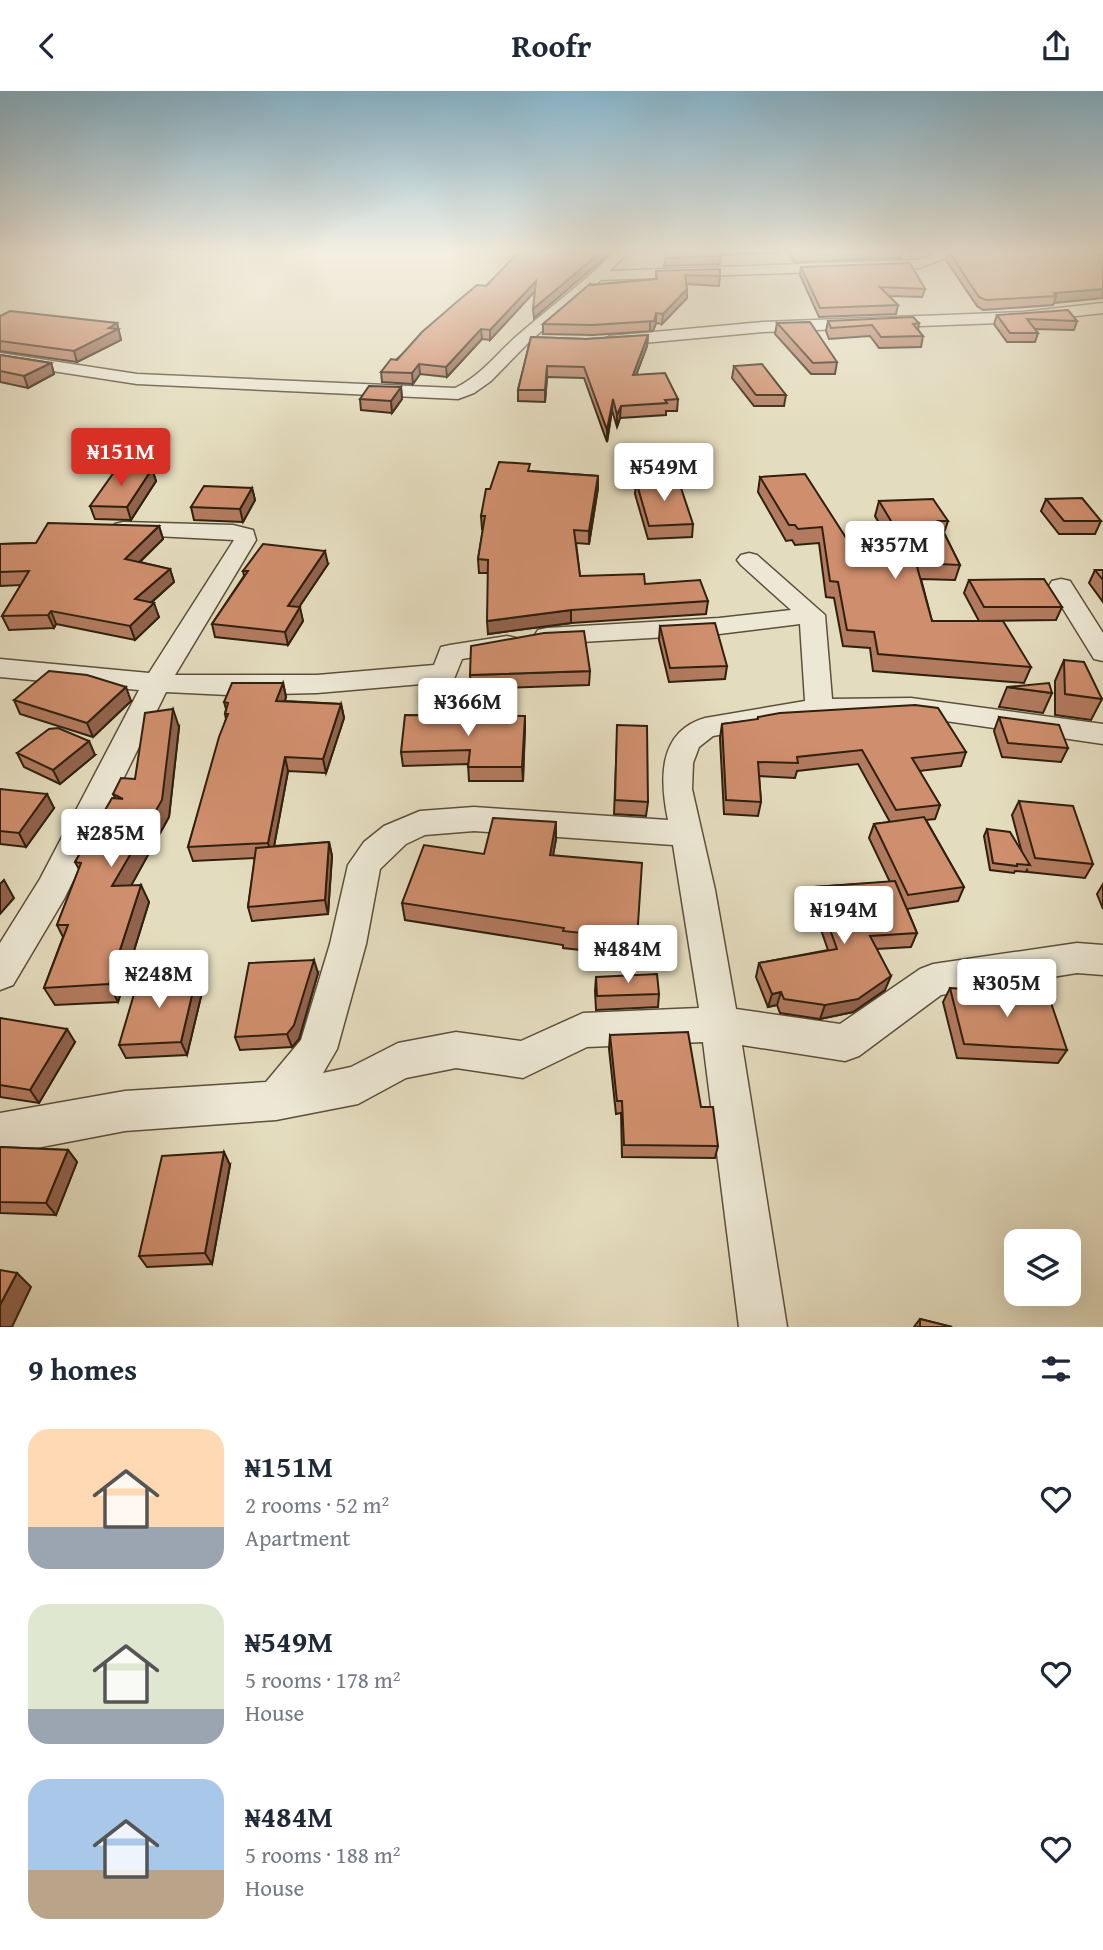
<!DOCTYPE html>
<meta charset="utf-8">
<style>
body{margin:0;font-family:"Gentium Book Plus",serif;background:#f2f2f3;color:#1f2937;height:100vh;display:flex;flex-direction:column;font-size:26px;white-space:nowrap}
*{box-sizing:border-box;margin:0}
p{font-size:23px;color:#747a83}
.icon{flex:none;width:38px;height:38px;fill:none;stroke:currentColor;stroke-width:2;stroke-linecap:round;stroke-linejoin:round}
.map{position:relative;height:1236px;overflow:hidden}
.drawer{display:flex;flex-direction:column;background:#fff;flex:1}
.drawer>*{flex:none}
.fabs{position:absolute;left:1004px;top:1138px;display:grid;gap:14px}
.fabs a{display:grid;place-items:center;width:77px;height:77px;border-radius:14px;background:#fff;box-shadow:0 7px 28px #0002;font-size:35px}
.price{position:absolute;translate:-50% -60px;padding:0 16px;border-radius:7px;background:#fff;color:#222;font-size:23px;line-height:46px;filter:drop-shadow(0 2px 4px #0008)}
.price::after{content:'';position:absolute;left:50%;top:42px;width:21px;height:16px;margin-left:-10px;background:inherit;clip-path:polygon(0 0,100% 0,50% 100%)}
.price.active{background:#d93025;color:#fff}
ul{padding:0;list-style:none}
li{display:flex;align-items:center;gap:21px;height:175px;padding:0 28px}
li span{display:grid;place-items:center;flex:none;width:196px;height:140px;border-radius:21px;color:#555}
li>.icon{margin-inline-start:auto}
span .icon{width:84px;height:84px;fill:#fffc;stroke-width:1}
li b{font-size:30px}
h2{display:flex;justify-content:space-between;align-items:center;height:84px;padding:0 28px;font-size:30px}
header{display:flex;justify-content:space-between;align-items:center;height:91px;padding:0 28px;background:#fff;font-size:32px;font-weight:700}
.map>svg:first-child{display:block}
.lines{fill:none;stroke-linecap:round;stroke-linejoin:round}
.street-casing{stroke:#5d4f3a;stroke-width:3}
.street{fill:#ede8d5;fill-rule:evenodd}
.wall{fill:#b27a5e;stroke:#30200e;stroke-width:2}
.shaded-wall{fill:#91634c;stroke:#30200e;stroke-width:2}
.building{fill:#cf8e6d;stroke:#30200e;stroke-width:2}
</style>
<header><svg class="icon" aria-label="back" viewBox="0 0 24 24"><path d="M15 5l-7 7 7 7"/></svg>Roofr<svg class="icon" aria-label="share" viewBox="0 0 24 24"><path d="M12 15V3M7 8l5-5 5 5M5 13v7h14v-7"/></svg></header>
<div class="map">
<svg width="1103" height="1236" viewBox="0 0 1103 1236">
<rect width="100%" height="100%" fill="#e4dcbe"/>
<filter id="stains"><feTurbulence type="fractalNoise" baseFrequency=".00286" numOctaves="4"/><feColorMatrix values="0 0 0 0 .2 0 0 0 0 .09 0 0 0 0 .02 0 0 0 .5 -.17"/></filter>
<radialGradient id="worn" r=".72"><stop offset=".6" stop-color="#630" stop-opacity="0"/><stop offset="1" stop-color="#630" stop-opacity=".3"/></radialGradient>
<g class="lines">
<g class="street-casing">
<g id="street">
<path d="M614,161H628L610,180L918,169L932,164L930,161H944L948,166L919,177L601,189L530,250L491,290L474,302L458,308L137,293L0,272V262L137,283L455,297C481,285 497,262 518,244C550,216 584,192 614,161Z"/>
<polygon points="1103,212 1103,222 1023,231 763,241 610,255 602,250 610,245 763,231 1023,221"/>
<polygon points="123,431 233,434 253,439 256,449 175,584 317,584 434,574 441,556 450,554 507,545 516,547 520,553 516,559 462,568 454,588 445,591 317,602 228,604 166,601 64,808 13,894 0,899 0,852 40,788 139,599 0,586 0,568 149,582 234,449 115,443 112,438 115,433"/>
<path d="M749,462L757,464L825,524L832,608L911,607L1103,633V653L911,625L819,626L713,645L699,656L693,672L692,698L715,799L736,918L840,933L920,878L933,873L1077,852L1103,854V884L1077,882L941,904L859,965L845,970L742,954L787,1236H739L703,951L587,956L523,987L456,977L406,987L358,1013L276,1029L125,1040L0,1064V1022L125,1000L266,991L301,949L330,853L348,774L364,751L384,735L420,720L474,716L668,729C660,690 657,641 705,627L805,610L800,533L719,543L547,553L538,551L534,545L538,539L547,537L719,527L791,519L741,474L737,469L741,464ZM474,740L673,754L699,917L583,922L521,950L456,941L398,952L351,976L323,982L337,958L366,853L380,778L406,753L425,744Z"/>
<polygon points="1061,488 1070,490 1103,542 1103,570 1094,568 1049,495 1052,490"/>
</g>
</g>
<use href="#street" class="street"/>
</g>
<g class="wall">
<polygon points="667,161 788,161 721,164 720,173 664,175"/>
<polygon points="789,161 903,161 901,167 794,171"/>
<polygon points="947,161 1095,161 1054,212 1053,214 983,219 977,215 946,169 948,162"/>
<polygon points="608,164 534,227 535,200 490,249 482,248 447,286 420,283 413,293 382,291 381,281 486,195"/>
<polygon points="801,176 925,198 922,206 889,205 898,214 896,223 819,226 800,184"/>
<polygon points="656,180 720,185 719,195 686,193 687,207 662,233 656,232 653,240 593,244 543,243 543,233 591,194 656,188"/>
<polygon points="997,224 1077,230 1074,239 1034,238 1038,242 1035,251 1007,251 994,233"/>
<polygon points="0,225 117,232 121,249 77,271 0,260"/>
<polygon points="828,230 919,232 918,239 923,245 921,256 879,257 870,245 829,248 826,240"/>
<polygon points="777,232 837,271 835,283 811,283 775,243"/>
<polygon points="648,244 647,255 636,284 678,308 677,320 666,320 666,324 620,327 617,336 612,319 607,351 584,287 547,286 545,311 518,310 518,299 531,246 586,248"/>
<polygon points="0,264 51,272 54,283 28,297 0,291"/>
<polygon points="734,275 786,304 784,315 754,315 732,287"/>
<polygon points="401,296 402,308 392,322 361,319 360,308"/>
<polygon points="152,378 156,390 131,429 95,428 90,415"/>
<polygon points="530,380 598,385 598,397 589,453 576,452 580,485 645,493 708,510 706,523 571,532 488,543 488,482 479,482 478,468 483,438 482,438 481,425 490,398"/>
<polygon points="760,386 852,456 895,459 875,425 879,410 948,430 944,442 960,474 955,489 921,488 932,530 1031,576 1024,592 873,580 870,557 843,555 834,507 826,506 819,452 795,454 792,449 786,450 758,401"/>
<polygon points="636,390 693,433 692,446 648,448 635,403"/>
<polygon points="252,397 255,409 243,431 194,429 191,416"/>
<polygon points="1046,408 1101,430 1095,443 1059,443 1041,420"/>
<polygon points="159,435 163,448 140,471 170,478 174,491 151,512 159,526 135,549 56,533 54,537 9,539 2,525 21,494 0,495 0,453 36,452"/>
<polygon points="328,473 299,516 303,530 288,554 215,546 212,533 244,485 243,480"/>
<polygon points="1095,479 1103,479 1103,511 1089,492"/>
<polygon points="969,489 1062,516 1056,529 979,530 964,502"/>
<polygon points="660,535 727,575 725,588 669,591 659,549"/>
<polygon points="1064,569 1102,608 1091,629 1055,624 1055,590"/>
<polygon points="590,580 589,594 471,598 470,584"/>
<polygon points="283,592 286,606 285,610 341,613 344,627 326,682 288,680 274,755 329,751 332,765 328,823 252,830 248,816 255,767 193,770 188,756 226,628 225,623 226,618 224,611"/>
<polygon points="1007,596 1052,602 1043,622 999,616"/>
<polygon points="14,609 131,610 93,646 20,623"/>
<polygon points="525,625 523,690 469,690 468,673 403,675 401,661"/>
<polygon points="758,626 966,661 961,675 919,680 940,714 935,728 926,729 964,796 958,810 907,818 917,842 911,856 876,858 885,899 853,921 820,928 780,922 777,914 768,916 756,886 759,872 828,859 811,810 815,796 890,791 869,747 874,733 890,731 858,673 797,680 795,687 759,685 761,711 758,725 724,723 720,647 722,633 757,629"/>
<polygon points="999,626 1068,657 1061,671 1002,666 994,640"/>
<polygon points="179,636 169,726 131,794 149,811 118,911 55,914 44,897 63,846 57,834 79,778 75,771 115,707 113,703 135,688"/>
<polygon points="617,648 648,711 646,725 614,723"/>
<polygon points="17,662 95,664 60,693 24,676"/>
<polygon points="0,698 54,717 26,756 0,753"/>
<polygon points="1019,710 1093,773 1085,787 1028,781 1027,779 1026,781 1015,780 1014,782 990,779 984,745 987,738 1022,762 1012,724"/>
<polygon points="556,748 553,764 637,848 635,865 563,857 563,854 405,829 402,812 484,763"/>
<polygon points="1103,793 1103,818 1097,803"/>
<polygon points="318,882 299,948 292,956 240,959 235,946"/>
<polygon points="197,883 203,897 187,964 126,967 119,954"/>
<polygon points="596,886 659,903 658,916 596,919 595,900"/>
<polygon points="950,897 1067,959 1058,972 957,967 943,911"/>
<polygon points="0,927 75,951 39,1012 0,1006"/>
<polygon points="610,944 701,1016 718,1055 715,1067 622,1066 621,1022 616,1023 609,958"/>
<polygon points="0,1056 68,1059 77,1071 56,1124 0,1122"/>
<polygon points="230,1074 212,1173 147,1176 139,1165"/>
<polygon points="920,1228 952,1236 914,1236"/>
</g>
<g class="shaded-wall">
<polygon points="601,161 610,161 608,164 534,227 533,218"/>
<polygon points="536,190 536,199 490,249 490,239"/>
<polygon points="687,198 687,207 662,233 663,223"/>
<polygon points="1103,198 1103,207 1054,212 1056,205 1054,202"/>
<polygon points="656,222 656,232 653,240 650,240 650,230"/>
<polygon points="117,232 121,249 77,271 74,260"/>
<polygon points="481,238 482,248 447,286 446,276"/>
<polygon points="648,244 647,255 632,295 633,284"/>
<polygon points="51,272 54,283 28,297 24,285"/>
<polygon points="419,273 420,283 413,293 412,282"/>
<polygon points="547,275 547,286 545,311 545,299"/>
<polygon points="401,296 402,308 392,322 391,310"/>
<polygon points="613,308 612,319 607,351 607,339"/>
<polygon points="621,315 620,327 617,336 617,324"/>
<polygon points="152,378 156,390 131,429 127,416"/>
<polygon points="598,385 598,397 589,453 589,440"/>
<polygon points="252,397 255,409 243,431 240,418"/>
<polygon points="159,435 163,448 129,481 125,468"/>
<polygon points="325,460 328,473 291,528 288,515"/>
<polygon points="170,478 174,491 139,522 135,508"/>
<polygon points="154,512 159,526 135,549 130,535"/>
<polygon points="300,516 303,530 288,554 285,541"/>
<polygon points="571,519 571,532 488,543 487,530"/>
<polygon points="51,520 56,533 54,537 48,524"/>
<polygon points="283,592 286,606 280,624 276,610"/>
<polygon points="126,596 131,610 93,646 87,632"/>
<polygon points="341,613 344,627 326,682 323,668"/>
<polygon points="173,618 179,636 169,726 121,813 112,795"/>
<polygon points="525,625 525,639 523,690 522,676"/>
<polygon points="89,650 95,664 60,693 53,679"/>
<polygon points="285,666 288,680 272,766 268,752"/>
<polygon points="47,703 54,717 26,756 19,742"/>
<polygon points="556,731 556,748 550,781 550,764"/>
<polygon points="329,751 332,765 328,823 325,809"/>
<polygon points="4,789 14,807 0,823 0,793"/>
<polygon points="141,794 149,811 118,911 109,893"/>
<polygon points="314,869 318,882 299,948 292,956 287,943"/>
<polygon points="197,883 203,897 187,964 181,951"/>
<polygon points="891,885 885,899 853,921 820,928 825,914"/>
<polygon points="781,901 777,914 768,916 772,903"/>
<polygon points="67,938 75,951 39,1012 30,999"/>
<polygon points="68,1059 77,1071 56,1124 46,1112"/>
<polygon points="224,1061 230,1074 212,1173 205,1162"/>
<polygon points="17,1182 31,1196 12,1236 0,1236 0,1214"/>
</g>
<g class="building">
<polygon points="522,161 601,161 533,218 536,190 490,239 481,238 446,276 419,273 412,282 381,281 391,268 397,269 422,241 459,209 477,194 486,195 515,165"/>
<polygon points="667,161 721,161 721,165 665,167"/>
<polygon points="794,161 841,161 795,162"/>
<polygon points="949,161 1095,161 1103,165 1103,198 1054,202 1056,205 986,209 979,206"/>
<polygon points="910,172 925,198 880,196 898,214 820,217 801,176"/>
<polygon points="720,178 720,185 685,184 687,198 663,223 656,222 654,230 593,234 543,233 591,192 590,194 657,188 656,180"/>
<polygon points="1068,219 1077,230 1027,228 1038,242 1010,242 997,224"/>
<polygon points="10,220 117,232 109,237 118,238 74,260 0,250 0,225"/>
<polygon points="913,226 919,232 913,233 923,245 881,246 872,234 831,237 828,230"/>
<polygon points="810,231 837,271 813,272 777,232"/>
<polygon points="648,244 633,284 665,282 678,308 665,309 667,312 621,315 617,324 613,308 607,339 584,276 547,275 545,299 518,299 531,246 586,248"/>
<polygon points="0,264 51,272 24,285 0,280"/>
<polygon points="762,273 786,304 756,304 734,275"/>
<polygon points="369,295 401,296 391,310 360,308"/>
<polygon points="499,371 530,373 528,380 598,385 589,440 574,439 580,485 644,483 645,493 700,489 708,510 571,519 487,530 488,469 478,468 485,425 481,425 486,398 490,398"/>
<polygon points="117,377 152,378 127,416 90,415"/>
<polygon points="805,383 852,456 909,460 879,410 933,408 948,430 938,430 960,474 916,472 932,530 1003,530 1031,576 878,563 874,541 847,539 838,491 830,490 822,436 798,438 795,434 789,434 760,386"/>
<polygon points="636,390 679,391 693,433 649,435"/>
<polygon points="204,395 252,397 240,418 191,416"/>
<polygon points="1082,407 1101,430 1064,430 1046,408"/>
<polygon points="48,432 159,435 125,468 170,478 135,508 154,512 130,535 51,520 48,524 2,525 29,480 0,481 0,453 36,452"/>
<polygon points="263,453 325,460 288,515 300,516 285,541 212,533 248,480 243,480"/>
<polygon points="1095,479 1103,479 1103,489"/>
<polygon points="1044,488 1062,516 984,516 969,489"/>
<polygon points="715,532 727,575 670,577 660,535"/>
<polygon points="584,540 590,580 470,584 471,555 544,542"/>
<polygon points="1064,569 1084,571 1102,608 1065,603"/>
<polygon points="49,580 87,584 126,596 87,632 14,609"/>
<polygon points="232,592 283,592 276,610 341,613 323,668 285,666 268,752 188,756 219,646 228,623 225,623 228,612 224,611"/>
<polygon points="1049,592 1052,602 1007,596"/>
<polygon points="915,614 938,617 966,661 912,667 940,714 896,719 862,659 797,666 798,672 758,671 761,711 726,709 722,633 758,628 758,626 780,622"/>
<polygon points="173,618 162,709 112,795 141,794 109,893 44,897 68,834 57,834 81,772 75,771 112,707 123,708 113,703 121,687 135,688 145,622"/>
<polygon points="405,624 525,625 522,676 468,676 470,659 401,661"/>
<polygon points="999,626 1059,634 1068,657 1008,652"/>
<polygon points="617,634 647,635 648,711 615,709"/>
<polygon points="58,637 89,650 53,679 17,662 49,638"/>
<polygon points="0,698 47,703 19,742 0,740"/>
<polygon points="1019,710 1073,715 1093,773 1035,767"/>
<polygon points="924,726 964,796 908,804 874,733"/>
<polygon points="493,727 556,731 550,764 642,772 637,848 563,840 564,837 402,812 424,754 484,763"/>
<polygon points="987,738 1010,741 1030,774 1017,773 1017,775 993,772"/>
<polygon points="329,751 325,809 248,816 256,757"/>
<polygon points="895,790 917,842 870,845 891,885 858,908 825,914 784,908 781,901 772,903 759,872 837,858 815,796"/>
<polygon points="314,869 294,934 287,943 235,946 249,872"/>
<polygon points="197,883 181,951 119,954 139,886"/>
<polygon points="657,883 659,903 597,905 596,886"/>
<polygon points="950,897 1048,903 1067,959 964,953"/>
<polygon points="0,927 67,938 30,999 0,994"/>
<polygon points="688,941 701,1016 713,1016 718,1055 624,1054 622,1010 617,1010 610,944"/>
<polygon points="0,1056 68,1059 46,1112 0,1111"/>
<polygon points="224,1061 205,1162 139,1165 162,1065"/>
<polygon points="0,1179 17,1182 0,1214"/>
<polygon points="920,1228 952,1236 920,1236"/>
</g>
<linearGradient id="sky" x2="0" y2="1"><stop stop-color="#87b7d0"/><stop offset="0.48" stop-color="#f3efe2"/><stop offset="1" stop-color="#f3efe2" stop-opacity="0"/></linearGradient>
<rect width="1103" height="334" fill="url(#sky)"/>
<rect width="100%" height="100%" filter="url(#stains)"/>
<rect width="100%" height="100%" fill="url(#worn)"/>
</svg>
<div class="fabs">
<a><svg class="icon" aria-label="layers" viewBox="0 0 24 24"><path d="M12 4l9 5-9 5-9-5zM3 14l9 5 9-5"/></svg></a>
</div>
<b class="price active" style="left:121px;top:397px">₦151M</b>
<b class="price" style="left:664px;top:412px">₦549M</b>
<b class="price" style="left:895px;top:490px">₦357M</b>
<b class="price" style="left:468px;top:647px">₦366M</b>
<b class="price" style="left:111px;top:778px">₦285M</b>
<b class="price" style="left:844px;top:855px">₦194M</b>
<b class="price" style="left:628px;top:894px">₦484M</b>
<b class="price" style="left:159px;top:919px">₦248M</b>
<b class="price" style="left:1007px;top:928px">₦305M</b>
</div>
<section class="drawer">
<h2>9 homes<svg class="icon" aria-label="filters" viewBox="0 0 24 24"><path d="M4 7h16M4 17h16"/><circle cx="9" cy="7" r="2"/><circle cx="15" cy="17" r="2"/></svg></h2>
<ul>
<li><span style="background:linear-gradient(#ffd9b3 70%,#9aa5b1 0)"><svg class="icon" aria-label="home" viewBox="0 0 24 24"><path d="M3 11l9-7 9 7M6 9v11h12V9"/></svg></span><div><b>₦151M</b><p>2 rooms · 52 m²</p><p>Apartment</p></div><svg class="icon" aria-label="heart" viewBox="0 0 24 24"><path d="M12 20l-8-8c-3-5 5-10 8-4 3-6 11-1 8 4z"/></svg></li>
<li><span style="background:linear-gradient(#dfe7d0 75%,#9aa5b1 0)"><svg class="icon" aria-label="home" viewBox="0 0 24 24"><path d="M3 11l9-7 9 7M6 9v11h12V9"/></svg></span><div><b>₦549M</b><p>5 rooms · 178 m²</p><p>House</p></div><svg class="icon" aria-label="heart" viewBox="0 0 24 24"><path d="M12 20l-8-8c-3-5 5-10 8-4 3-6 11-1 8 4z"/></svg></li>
<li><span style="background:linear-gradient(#a9c7e8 65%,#b9a48a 0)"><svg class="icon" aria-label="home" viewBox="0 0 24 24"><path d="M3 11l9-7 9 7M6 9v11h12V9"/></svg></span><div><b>₦484M</b><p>5 rooms · 188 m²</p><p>House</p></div><svg class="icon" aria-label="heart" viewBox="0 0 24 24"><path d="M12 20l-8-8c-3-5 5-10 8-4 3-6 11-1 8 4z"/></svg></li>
</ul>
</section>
